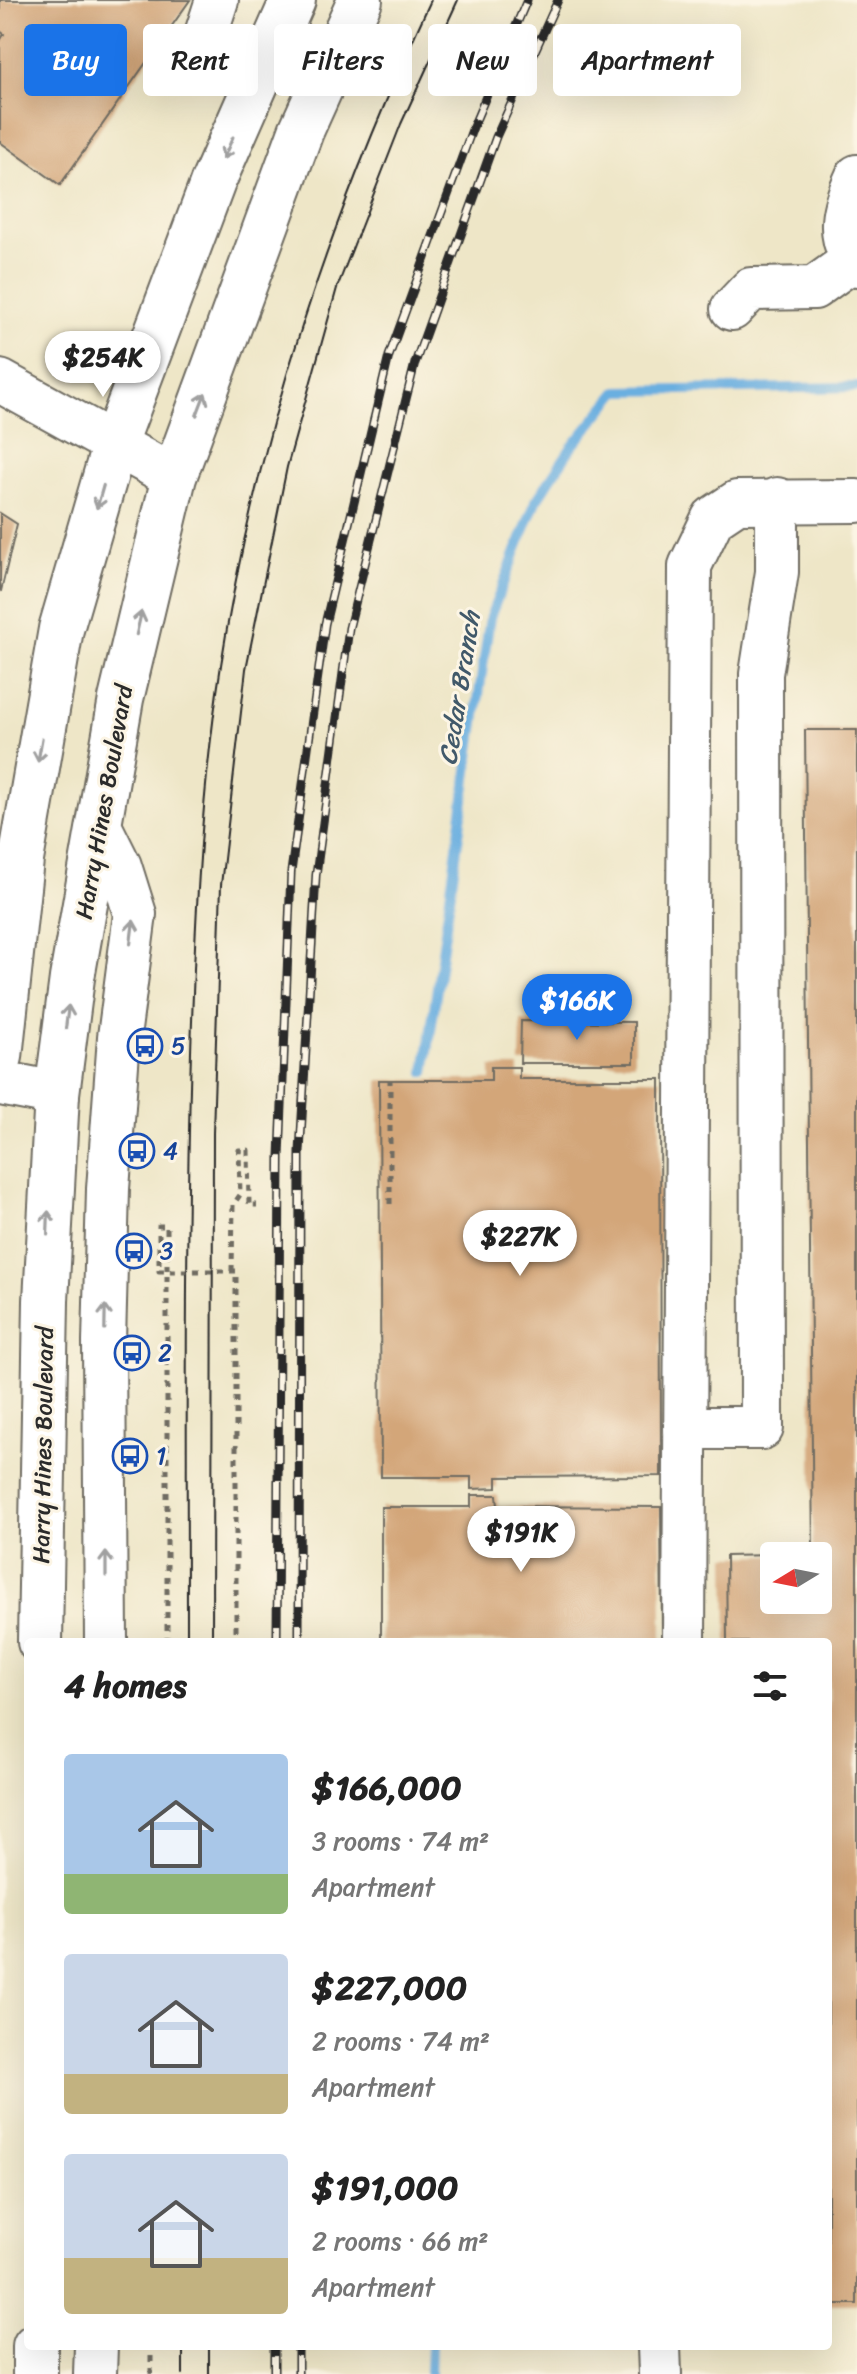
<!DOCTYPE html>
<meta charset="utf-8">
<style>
body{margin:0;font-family:Sriracha,sans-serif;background:#f6f6f6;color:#222;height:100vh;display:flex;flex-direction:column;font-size:30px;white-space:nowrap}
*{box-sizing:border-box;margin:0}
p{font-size:26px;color:#767676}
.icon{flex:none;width:44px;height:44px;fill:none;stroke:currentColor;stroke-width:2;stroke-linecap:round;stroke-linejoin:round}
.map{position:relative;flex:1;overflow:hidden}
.panel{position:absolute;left:24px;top:1638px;width:808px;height:712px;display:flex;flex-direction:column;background:#fff;border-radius:8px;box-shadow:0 8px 32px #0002}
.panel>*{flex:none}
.top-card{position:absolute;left:24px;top:24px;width:810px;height:72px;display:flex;gap:16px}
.needle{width:52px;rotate:260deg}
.controls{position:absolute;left:760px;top:1542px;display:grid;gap:16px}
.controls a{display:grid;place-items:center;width:72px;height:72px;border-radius:8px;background:#fff;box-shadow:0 8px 32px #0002;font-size:40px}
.price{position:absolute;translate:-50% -68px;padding:0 18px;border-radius:28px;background:#fff;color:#222;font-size:26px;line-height:52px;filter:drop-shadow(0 2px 4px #0008)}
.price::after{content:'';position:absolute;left:50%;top:48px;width:24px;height:18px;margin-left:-12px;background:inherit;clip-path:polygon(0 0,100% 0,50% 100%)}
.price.on{background:#1a73e8;color:#fff}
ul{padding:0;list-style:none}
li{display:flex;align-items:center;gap:24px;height:200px;padding:0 40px}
li span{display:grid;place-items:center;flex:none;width:224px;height:160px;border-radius:8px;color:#555}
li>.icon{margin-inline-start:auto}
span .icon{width:96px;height:96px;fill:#fffc;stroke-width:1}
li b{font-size:34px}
h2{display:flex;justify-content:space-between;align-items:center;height:96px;padding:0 40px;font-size:34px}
.tag{padding:0 28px;border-radius:8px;background:#fff;box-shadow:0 8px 32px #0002;font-size:28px;line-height:72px}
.tag.on{background:#1a73e8;color:#fff}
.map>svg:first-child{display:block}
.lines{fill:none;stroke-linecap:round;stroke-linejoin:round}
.stream{stroke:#6bafe0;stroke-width:10}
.building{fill:#d3a679}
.minor-casing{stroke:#6f6c62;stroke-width:46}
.major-casing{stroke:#6f6c62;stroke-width:48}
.path{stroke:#6f6c62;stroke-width:5;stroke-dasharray:6 6;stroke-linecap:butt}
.minor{stroke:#fff;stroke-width:42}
.major{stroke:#fff;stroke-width:44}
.tram{stroke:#2b2b2b;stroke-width:2}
.rail-casing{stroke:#2b2b2b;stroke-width:9}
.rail{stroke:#fcf5e5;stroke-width:6;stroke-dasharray:18;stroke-linecap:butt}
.oneway{stroke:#a0a0a0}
.labels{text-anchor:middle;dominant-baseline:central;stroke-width:6;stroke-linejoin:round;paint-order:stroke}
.street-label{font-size:24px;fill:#2b2b2b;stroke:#fcf5e5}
.transit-label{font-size:24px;fill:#164399;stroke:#fcf5e5;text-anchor:start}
.water-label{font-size:26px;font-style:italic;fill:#41596a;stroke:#fcf5e5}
</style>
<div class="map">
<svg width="857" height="2374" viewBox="0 0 857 2374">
<rect width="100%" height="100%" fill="#fcf5e5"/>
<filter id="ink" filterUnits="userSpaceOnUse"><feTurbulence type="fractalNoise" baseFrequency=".0125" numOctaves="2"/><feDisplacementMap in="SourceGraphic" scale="16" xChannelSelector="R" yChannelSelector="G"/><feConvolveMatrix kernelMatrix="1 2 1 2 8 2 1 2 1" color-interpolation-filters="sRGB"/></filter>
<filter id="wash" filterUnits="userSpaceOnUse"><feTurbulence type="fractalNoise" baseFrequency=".006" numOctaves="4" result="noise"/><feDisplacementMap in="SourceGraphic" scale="32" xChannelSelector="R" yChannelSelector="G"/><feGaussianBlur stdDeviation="1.8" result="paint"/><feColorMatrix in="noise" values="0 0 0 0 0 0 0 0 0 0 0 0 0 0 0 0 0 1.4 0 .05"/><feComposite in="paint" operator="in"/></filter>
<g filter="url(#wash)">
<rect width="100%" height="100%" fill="#eee6c7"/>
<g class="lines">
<g class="stream">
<polyline points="425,1072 490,617 536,501 571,448 618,391 857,387"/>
<polyline points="430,2374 431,2346"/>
</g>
</g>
<g id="blocks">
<g class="building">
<polygon points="0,0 190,0 60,185 0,142 0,41 4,34 0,31"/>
<polygon points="0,513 17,524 1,591 0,590"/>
<polygon points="805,730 857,730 857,2304 828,2304 828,1642 727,1642 726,1556 774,1555 774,1600 818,1600 818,1556 813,1556"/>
<polygon points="521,1021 634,1022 634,1063 520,1063"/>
<polygon points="491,1067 519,1067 519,1079 660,1079 661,1476 497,1477 497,1488 471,1489 471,1477 381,1477 379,1080 491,1080"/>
<polygon points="471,1495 497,1495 498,1506 661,1507 662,1642 381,1642 381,1507 471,1507"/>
</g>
</g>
</g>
<g filter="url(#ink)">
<use href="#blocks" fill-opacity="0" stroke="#6f6c62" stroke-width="2"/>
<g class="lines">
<g class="minor-casing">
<g id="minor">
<polyline points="217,0 206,34 210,56 255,85"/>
<path d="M857,176C843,206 834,236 857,265"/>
<polyline points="732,309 751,289 814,288 853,260"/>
<polyline points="0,381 174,477"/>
<polyline points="99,824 120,866 135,914 119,1037 108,1189 104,1342 106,1642"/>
<polyline points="685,1428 762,1428 761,674 777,572 777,499"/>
<polyline points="684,1642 690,566 713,518 737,502 857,501"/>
<polyline points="659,2346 660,2374"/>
<polyline points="95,2374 96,2346"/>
</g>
</g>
<g class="major-casing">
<g id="major">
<polyline points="0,1057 21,860 61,629 115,443 213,182 293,0"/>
<polyline points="0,1083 57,1094"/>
<polyline points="40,1642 46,1301 57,1094 72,978 121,699 174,477 301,131 360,0"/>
<polyline points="35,2374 35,2346"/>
</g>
</g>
<g class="path">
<polyline points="390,1204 390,1079"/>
<polyline points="232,1271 233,1205 240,1195 239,1150 248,1150 249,1205 257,1205"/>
<path d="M167,1642V1226H159V1271C184,1271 210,1271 236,1271V1642"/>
<polyline points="151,2374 151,2346"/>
</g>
<use href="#minor" class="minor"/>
<use href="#major" class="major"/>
<g class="tram">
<path d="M187,1642C187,1445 185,1248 191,1052C195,922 201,793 221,665C257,432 332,213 431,0"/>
<polyline points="212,1642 213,1133 221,885 246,669 287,467 337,288 401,124 458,0"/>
<polyline points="183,2374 183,2346"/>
<polyline points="209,2374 209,2346"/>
</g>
<g class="rail-casing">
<g id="rail">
<polyline points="277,1642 280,1157 291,872 325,624 389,356 473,127 527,0"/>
<polyline points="299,1642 300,1152 316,875 349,628 415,363 496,137 558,0"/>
<polyline points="274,2374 274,2346"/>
<polyline points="298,2374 298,2346"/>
</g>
</g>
<use href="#rail" class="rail"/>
</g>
<defs><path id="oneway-shaft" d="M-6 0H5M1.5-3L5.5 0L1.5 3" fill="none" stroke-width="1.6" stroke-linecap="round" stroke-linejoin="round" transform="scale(2)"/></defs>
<g class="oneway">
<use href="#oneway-shaft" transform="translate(228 148) rotate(114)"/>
<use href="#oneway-shaft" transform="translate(201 404) rotate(-69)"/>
<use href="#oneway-shaft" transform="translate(100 497) rotate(106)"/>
<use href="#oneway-shaft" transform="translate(139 623) rotate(-77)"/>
<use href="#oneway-shaft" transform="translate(40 750) rotate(100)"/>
<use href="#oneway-shaft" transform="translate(132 932) rotate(-83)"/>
<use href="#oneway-shaft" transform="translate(67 1017) rotate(-83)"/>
<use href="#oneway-shaft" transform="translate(48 1223) rotate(-88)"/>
<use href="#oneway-shaft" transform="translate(105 1317) rotate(-89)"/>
<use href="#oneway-shaft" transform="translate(106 1564) rotate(-90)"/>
</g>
</g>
<defs>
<g id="bus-ring" transform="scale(1.8)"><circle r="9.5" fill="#fcf5e5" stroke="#1a4fb4" stroke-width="1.5"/><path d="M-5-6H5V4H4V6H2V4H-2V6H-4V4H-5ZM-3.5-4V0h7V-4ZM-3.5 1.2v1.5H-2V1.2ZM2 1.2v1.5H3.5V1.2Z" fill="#1a4fb4"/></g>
</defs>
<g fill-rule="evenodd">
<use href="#bus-ring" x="145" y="1046"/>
<use href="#bus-ring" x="137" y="1151"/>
<use href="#bus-ring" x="134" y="1251"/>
<use href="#bus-ring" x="132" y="1353"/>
<use href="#bus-ring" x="130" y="1456"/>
</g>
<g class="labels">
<g class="street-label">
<text transform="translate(104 802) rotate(-80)">Harry Hines Boulevard</text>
<text transform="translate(43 1445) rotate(-89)">Harry Hines Boulevard</text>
</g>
<g class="transit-label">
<text x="171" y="1046">5</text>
<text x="163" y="1151">4</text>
<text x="160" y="1251">3</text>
<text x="158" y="1353">2</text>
<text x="156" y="1456">1</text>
</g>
<g class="water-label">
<text transform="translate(459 688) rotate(-81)">Cedar Branch</text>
</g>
</g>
</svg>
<div class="controls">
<a><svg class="needle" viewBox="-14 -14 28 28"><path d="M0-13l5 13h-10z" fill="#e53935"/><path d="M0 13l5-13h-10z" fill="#767676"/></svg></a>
</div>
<b class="price" style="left:103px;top:399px">$254K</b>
<b class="price on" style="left:577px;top:1042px">$166K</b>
<b class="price" style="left:520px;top:1278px">$227K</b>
<b class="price" style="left:521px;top:1574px">$191K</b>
<div class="top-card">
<a class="tag on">Buy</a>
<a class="tag">Rent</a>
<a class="tag">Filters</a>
<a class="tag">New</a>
<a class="tag">Apartment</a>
</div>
<section class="panel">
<h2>4 homes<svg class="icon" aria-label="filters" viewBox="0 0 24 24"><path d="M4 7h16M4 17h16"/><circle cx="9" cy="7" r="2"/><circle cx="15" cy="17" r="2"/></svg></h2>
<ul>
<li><span style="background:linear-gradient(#a9c7e8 75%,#8fb573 0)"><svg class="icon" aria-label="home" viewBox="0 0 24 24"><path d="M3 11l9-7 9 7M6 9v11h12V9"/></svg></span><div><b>$166,000</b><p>3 rooms · 74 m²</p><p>Apartment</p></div></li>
<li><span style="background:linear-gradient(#c9d6e8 75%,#c2b280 0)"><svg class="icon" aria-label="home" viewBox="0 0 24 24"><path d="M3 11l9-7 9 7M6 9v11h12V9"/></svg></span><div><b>$227,000</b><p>2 rooms · 74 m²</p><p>Apartment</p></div></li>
<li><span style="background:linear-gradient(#c9d6e8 65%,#c2b280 0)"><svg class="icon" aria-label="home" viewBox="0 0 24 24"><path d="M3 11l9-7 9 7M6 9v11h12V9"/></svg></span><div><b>$191,000</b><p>2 rooms · 66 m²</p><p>Apartment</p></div></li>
</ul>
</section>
</div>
